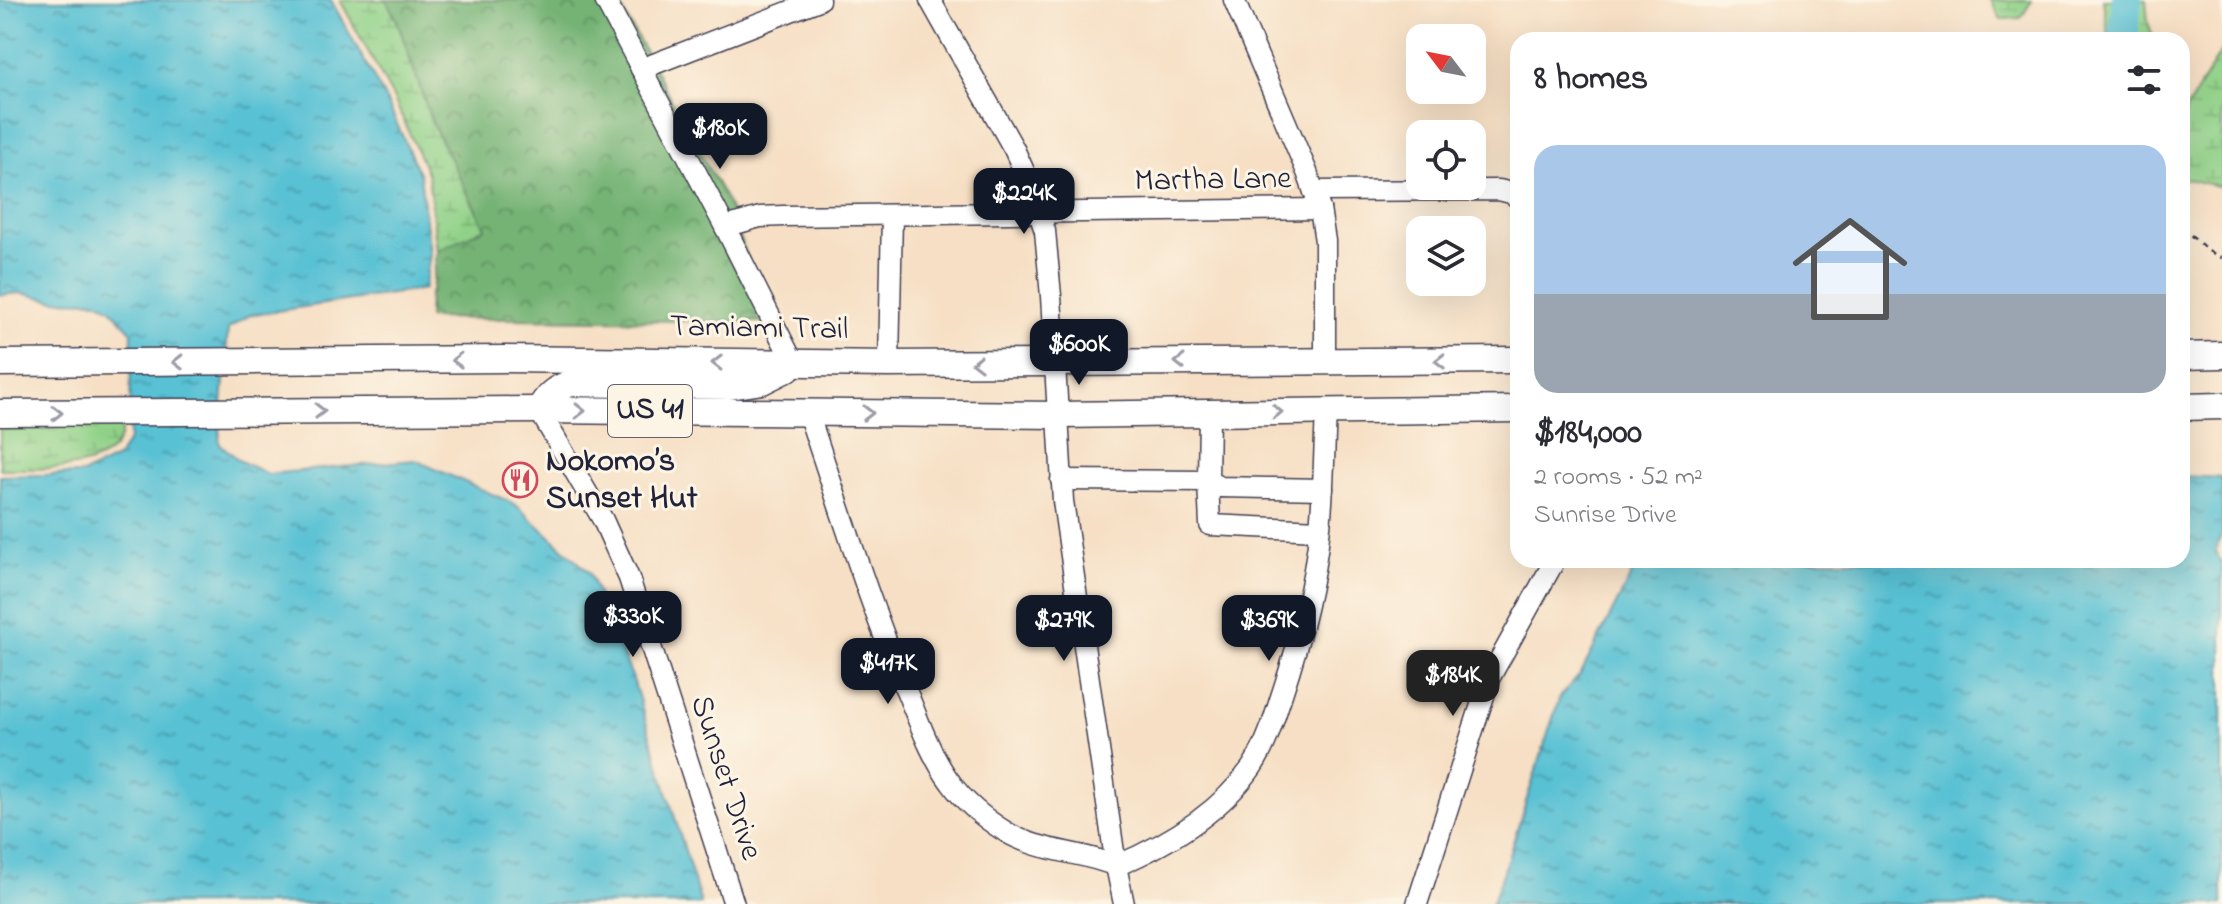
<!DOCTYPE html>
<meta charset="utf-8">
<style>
body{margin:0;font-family:"Indie Flower",sans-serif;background:#f2f2f3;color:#2b2b33;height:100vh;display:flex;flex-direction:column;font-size:30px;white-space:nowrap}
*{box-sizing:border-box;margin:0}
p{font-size:26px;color:#7c7c81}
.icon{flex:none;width:44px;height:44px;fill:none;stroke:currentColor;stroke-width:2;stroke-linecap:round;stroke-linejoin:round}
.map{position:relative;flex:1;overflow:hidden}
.side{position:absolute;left:1510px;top:32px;width:680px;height:536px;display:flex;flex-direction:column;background:#fff;border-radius:24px;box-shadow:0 8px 32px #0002}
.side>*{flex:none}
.needle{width:52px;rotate:302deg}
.fabs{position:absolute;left:1406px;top:24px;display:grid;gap:16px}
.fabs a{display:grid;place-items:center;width:80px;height:80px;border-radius:16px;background:#fff;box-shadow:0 8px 32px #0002;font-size:40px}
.price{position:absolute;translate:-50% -68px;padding:0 18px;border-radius:16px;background:#111827;color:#fff;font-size:26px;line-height:52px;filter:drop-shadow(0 2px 4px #0008)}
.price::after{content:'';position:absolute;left:50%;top:48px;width:24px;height:18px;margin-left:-12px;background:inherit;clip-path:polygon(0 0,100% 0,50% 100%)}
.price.on{background:#222;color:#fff}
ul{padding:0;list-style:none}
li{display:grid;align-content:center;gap:16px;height:424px;padding:0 24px}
li span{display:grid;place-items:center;height:248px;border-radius:24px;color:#555}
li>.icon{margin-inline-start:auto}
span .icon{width:144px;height:144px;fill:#fffc;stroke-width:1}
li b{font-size:34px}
h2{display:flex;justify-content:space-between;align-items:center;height:96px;padding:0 24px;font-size:34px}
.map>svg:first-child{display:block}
.forest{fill:url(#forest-crowns);stroke:#4b6a58;stroke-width:2}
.wetland{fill:url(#wetland-marsh);stroke:#597a62;stroke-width:2}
.water{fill:url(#water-ripples);stroke:#3d7288;stroke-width:2}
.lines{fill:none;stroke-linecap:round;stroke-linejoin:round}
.river{stroke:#58c1d4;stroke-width:30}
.minor-casing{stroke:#423e50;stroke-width:23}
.major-casing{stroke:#423e50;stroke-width:29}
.path{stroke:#423e50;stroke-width:3;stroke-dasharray:6 6;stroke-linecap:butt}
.minor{stroke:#fff;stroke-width:20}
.major{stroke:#fff;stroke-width:26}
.oneway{stroke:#9c9ca7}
.labels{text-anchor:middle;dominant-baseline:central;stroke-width:6;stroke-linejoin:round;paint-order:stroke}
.shield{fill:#fcf5e5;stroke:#63616e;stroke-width:2}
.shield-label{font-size:30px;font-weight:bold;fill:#22223b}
.street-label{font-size:32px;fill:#22223b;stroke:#fcf5e5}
.poi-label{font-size:32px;font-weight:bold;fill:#22223b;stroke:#fcf5e5;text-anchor:start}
</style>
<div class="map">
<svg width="2222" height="904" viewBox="0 0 2222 904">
<defs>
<pattern id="forest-crowns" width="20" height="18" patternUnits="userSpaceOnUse" patternTransform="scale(2)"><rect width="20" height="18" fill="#74b374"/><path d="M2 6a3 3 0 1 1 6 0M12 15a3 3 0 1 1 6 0" fill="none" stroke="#5f9160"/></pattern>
<pattern id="wetland-marsh" width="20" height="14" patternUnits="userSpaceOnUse" patternTransform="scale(2)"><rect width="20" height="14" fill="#90d188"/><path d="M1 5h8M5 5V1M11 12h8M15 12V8" fill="none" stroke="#7cb376"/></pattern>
<pattern id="water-ripples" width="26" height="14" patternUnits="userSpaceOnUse" patternTransform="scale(2)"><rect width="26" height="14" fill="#58c1d4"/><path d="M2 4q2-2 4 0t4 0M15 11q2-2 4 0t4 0" fill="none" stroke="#489cad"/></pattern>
</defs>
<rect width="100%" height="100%" fill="#fcf5e5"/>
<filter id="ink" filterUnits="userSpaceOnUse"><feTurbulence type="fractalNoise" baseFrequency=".0125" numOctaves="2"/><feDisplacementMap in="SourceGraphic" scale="16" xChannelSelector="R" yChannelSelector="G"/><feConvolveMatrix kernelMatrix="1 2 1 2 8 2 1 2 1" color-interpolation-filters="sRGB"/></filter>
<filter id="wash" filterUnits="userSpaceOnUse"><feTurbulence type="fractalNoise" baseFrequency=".006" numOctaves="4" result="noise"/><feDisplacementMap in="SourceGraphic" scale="32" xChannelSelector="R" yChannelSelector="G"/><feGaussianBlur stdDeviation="1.8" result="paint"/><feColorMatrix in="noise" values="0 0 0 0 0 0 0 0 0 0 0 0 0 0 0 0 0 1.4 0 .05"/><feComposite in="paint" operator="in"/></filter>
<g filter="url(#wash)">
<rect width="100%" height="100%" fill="#f6dfc4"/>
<polygon class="forest" points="386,0 617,0 727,202 770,322 428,318 429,295 432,291 437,251 484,227 432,123 397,21"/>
<g class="wetland">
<polygon points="340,0 386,0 397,21 432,123 485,228 437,251 428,175 394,99"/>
<polygon points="1990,0 2032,0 2021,18 2001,19"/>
<polygon points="2103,0 2146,0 2148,22 2154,40 2109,40"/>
<polygon points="2222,50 2222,187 2182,178 2182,117"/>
<path d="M121,421C121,427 122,434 119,440C102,475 33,468 0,469V424Z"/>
</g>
<g class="water">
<polygon points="0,0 331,0 387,102 420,175 430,254 424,289 250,315 228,329 219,443 240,461 268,474 415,460 515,504 589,572 633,679 701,904 0,904 0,476 83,474 117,458 129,440 132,332 111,309 98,301 52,300 22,293 0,295"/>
<polygon points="2182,476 2222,478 2222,533 2215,551 2222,564 2222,904 1491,904 1500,883 1560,696 1580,675 1639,560 2182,560"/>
</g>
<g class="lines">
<polyline class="river" points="2123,40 2127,0"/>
</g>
</g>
<g filter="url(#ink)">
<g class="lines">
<g class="minor-casing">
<g id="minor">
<polyline points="605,0 725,227 794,364"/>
<polyline points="930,0 1014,149 1028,180 1045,231 1051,296 1063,501 1116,866 1124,904"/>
<polyline points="1234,0 1307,172 1320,209 1325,241 1325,362"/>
<polyline points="641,69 819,0"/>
<polyline points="1314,191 1499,190 1511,193 1518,198"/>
<polyline points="725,227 760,217 783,216 1320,209"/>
<polyline points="889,364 892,215"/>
<polyline points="539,410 603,520 629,578 734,904"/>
<path d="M808,413C840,507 869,604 908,695C920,724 932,758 951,783C965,803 985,819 1006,832C1039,852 1080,851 1116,866C1168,844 1219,814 1252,767C1267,745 1274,718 1282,694C1300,640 1314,584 1320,527C1324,489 1324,450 1326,412"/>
<polyline points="1061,480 1208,481 1209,413"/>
<polyline points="1319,530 1210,525 1208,481 1220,487 1323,489"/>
<polyline points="1417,904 1490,677 1555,560"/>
</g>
</g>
<g class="major-casing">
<g id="major">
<polyline points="2182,356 2222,355"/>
<polyline points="0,363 506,359 889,364 1518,360"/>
<polyline points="2182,407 2222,406"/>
<path d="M539,410C548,395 554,389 571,383L730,386L762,381L788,368"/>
<polyline points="0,413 539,410 1059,415 1518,409"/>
</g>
</g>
<polyline class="path" points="2182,227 2207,250 2222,258"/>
<use href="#minor" class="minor"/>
<use href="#major" class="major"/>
</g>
<defs><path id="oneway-chevron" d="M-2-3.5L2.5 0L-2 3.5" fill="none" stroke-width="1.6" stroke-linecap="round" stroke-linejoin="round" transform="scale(2)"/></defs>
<g class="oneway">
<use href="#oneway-chevron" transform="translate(457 360) rotate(179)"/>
<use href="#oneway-chevron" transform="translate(1440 361) rotate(179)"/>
<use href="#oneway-chevron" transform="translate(178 362) rotate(179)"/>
<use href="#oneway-chevron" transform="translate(1180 362) rotate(180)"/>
<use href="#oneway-chevron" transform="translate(717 363) rotate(-179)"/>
<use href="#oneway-chevron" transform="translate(977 363) rotate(179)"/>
<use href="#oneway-chevron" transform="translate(320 411)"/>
<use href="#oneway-chevron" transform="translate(580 411) rotate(1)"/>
<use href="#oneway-chevron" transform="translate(1277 412) rotate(-1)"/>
<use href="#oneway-chevron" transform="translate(57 413)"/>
<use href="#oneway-chevron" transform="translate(868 413)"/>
</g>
</g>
<defs>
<g id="restaurant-ring" transform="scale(1.8)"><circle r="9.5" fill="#fcf5e5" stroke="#d1495b" stroke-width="1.5"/><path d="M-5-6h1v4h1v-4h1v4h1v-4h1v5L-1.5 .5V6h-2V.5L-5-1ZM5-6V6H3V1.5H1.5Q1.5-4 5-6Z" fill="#d1495b"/></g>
</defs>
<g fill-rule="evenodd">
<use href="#restaurant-ring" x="520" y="480"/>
</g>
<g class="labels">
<rect class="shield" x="608" y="385" width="84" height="52" rx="6"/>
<g class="shield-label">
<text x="650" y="411">US 41</text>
</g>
<g class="street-label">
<text transform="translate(1213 181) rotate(-1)">Martha Lane</text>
<text transform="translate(759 329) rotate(1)">Tamiami Trail</text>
<text transform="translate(725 778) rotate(72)">Sunset Drive</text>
</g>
<g class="poi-label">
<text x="546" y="462">Nokomo’s<tspan x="546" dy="37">Sunset Hut</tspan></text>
</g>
</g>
</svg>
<div class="fabs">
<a><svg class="needle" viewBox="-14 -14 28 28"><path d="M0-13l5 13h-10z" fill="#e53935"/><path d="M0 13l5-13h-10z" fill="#7c7c81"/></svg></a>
<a><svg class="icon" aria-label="locate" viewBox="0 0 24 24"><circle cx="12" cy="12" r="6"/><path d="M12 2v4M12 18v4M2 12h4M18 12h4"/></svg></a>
<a><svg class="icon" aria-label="layers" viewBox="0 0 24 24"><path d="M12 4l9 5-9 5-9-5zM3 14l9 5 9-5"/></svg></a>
</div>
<b class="price" style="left:720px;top:171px">$180K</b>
<b class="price" style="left:1024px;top:236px">$224K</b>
<b class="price" style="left:1079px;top:387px">$600K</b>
<b class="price" style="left:633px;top:659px">$330K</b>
<b class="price" style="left:1064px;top:663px">$279K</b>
<b class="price" style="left:1269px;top:663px">$369K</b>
<b class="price" style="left:888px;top:706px">$417K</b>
<b class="price on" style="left:1453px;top:718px">$184K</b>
<section class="side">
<h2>8 homes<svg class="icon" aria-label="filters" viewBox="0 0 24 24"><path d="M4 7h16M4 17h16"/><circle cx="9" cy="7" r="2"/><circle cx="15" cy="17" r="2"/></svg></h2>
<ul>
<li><span style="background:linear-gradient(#a9c7e8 60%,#9aa5b1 0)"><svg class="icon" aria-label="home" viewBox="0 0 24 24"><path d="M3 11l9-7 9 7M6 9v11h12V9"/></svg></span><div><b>$184,000</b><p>2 rooms · 52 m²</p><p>Sunrise Drive</p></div></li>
</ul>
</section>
</div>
